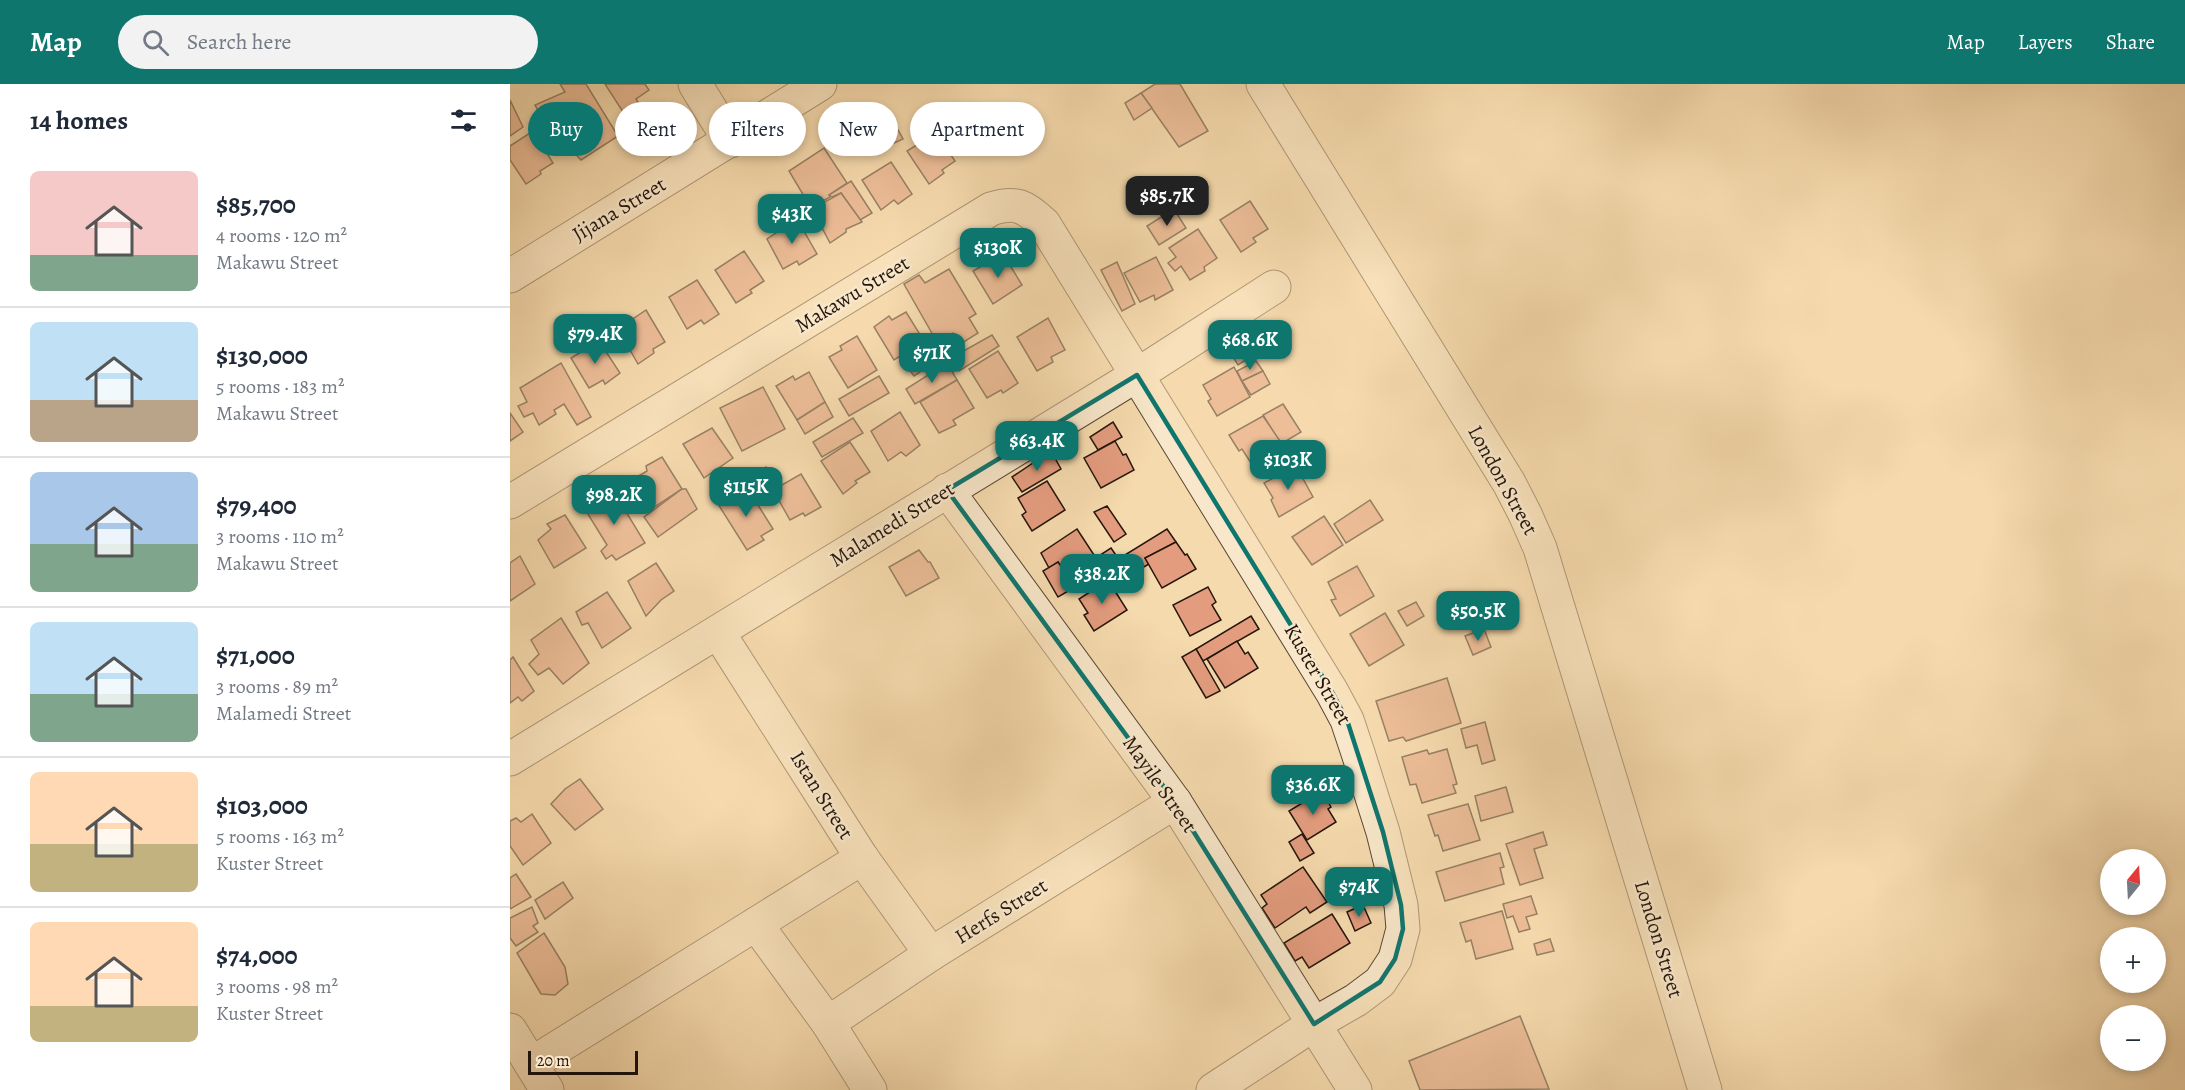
<!DOCTYPE html>
<meta charset="utf-8">
<style>
body{margin:0;font-family:Alegreya,serif;background:#f2f2f3;color:#1f2937;height:100vh;display:flex;flex-direction:column;font-size:22px;white-space:nowrap}
*{box-sizing:border-box;margin:0}
p{font-size:20px;color:#747a83}
.icon{flex:none;width:33px;height:33px;fill:none;stroke:currentColor;stroke-width:2;stroke-linecap:round;stroke-linejoin:round}
.map{position:relative;flex:1;overflow:hidden}
.drawer{display:flex;flex-direction:column;background:#fff;width:510px}
.drawer>*{flex:none}
.hud{position:absolute;left:18px;top:18px;width:570px;height:54px;display:flex;gap:12px}
.needle{width:39px;rotate:18deg}
.controls{position:absolute;left:1590px;top:765px;display:grid;gap:12px}
.controls a{display:grid;place-items:center;width:66px;height:66px;border-radius:50%;background:#fff;box-shadow:0 3px 9px #0003;font-size:30px}
.scale{position:absolute;left:18px;bottom:15px;width:110px;box-sizing:border-box;padding-left:6px;border:3px solid #25160c;border-top:0;font-size:16px;line-height:21px;white-space:nowrap;color:#25160c;-webkit-text-stroke:4px #f8e7ca;paint-order:stroke}
.price{position:absolute;translate:-50% -51px;padding:0 14px;border-radius:12px;background:#0f766e;color:#fff;font-size:20px;line-height:39px;filter:drop-shadow(0 2px 3px #0008)}
.price::after{content:'';position:absolute;left:50%;top:36px;width:18px;height:14px;margin-left:-9px;background:inherit;clip-path:polygon(0 0,100% 0,50% 100%)}
.price.on{background:#222;color:#fff}
ul{padding:0;list-style:none}
li{display:flex;align-items:center;gap:18px;height:150px;padding:0 30px}
li+li{border-top:2px solid #e0e1e3}
li span{display:grid;place-items:center;flex:none;width:168px;height:120px;border-radius:9px;color:#555}
li>.icon{margin-inline-start:auto}
span .icon{width:72px;height:72px;fill:#fffc;stroke-width:1}
li b{font-size:26px}
h2{display:flex;justify-content:space-between;align-items:center;height:72px;padding:0 30px;font-size:26px}
.chip{padding:0 21px;border-radius:27px;background:#fff;box-shadow:0 3px 9px #0003;font-size:21px;line-height:54px}
.chip.on{background:#0f766e;color:#fff}
header{display:flex;align-items:center;gap:36px;box-sizing:border-box;height:84px;padding:0 30px;background:#0f766e;color:#fff}
header strong{font-size:28px}
nav{display:flex;gap:33px;margin-inline-start:auto;font-size:21px}
.search{width:420px;height:54px;background:#f2f2f3;display:flex;align-items:center;gap:15px;box-sizing:border-box;padding:0 21px;border-radius:33px;color:#747a83;font-size:22px}
main{display:flex;flex:1;min-height:0}
.map>svg:first-child{display:block}
.building{fill:#e39c7e;stroke:#25160c;stroke-width:1.5}
.lines{fill:none;stroke-linecap:round;stroke-linejoin:round}
.minor-casing{stroke:#594734;stroke-width:35}
.minor{stroke:#f8e7ca;stroke-width:33}
.marked{fill:none;stroke:#0f766e;stroke-width:4.5;stroke-linejoin:round}
.labels{text-anchor:middle;dominant-baseline:central;stroke-width:5;stroke-linejoin:round;paint-order:stroke}
.street-label{font-size:21px;fill:#25160c;stroke:#f8e7ca}
</style>
<header>
<strong>Map</strong>
<div class="search"><svg class="icon" aria-label="search" viewBox="0 0 24 24"><circle cx="10" cy="10" r="6"/><path d="M15 15l6 6"/></svg>Search here</div>
<nav><a>Map</a><a>Layers</a><a>Share</a></nav>
</header>
<main>
<section class="drawer">
<h2>14 homes<svg class="icon" aria-label="filters" viewBox="0 0 24 24"><path d="M4 7h16M4 17h16"/><circle cx="9" cy="7" r="2"/><circle cx="15" cy="17" r="2"/></svg></h2>
<ul>
<li><span style="background:linear-gradient(#f6c9c9 70%,#7fa58c 0)"><svg class="icon" aria-label="home" viewBox="0 0 24 24"><path d="M3 11l9-7 9 7M6 9v11h12V9"/></svg></span><div><b>$85,700</b><p>4 rooms · 120 m²</p><p>Makawu Street</p></div></li>
<li><span style="background:linear-gradient(#bfe0f5 65%,#b9a48a 0)"><svg class="icon" aria-label="home" viewBox="0 0 24 24"><path d="M3 11l9-7 9 7M6 9v11h12V9"/></svg></span><div><b>$130,000</b><p>5 rooms · 183 m²</p><p>Makawu Street</p></div></li>
<li><span style="background:linear-gradient(#a9c7e8 60%,#7fa58c 0)"><svg class="icon" aria-label="home" viewBox="0 0 24 24"><path d="M3 11l9-7 9 7M6 9v11h12V9"/></svg></span><div><b>$79,400</b><p>3 rooms · 110 m²</p><p>Makawu Street</p></div></li>
<li><span style="background:linear-gradient(#bfe0f5 60%,#7fa58c 0)"><svg class="icon" aria-label="home" viewBox="0 0 24 24"><path d="M3 11l9-7 9 7M6 9v11h12V9"/></svg></span><div><b>$71,000</b><p>3 rooms · 89 m²</p><p>Malamedi Street</p></div></li>
<li><span style="background:linear-gradient(#ffd9b3 60%,#c2b280 0)"><svg class="icon" aria-label="home" viewBox="0 0 24 24"><path d="M3 11l9-7 9 7M6 9v11h12V9"/></svg></span><div><b>$103,000</b><p>5 rooms · 163 m²</p><p>Kuster Street</p></div></li>
<li><span style="background:linear-gradient(#ffd9b3 70%,#c2b280 0)"><svg class="icon" aria-label="home" viewBox="0 0 24 24"><path d="M3 11l9-7 9 7M6 9v11h12V9"/></svg></span><div><b>$74,000</b><p>3 rooms · 98 m²</p><p>Kuster Street</p></div></li>
</ul>
</section>
<div class="map">
<svg width="1675" height="1006" viewBox="0 0 1675 1006">
<rect width="100%" height="100%" fill="#f5daad"/>
<filter id="stains"><feTurbulence type="fractalNoise" baseFrequency=".00333" numOctaves="4"/><feColorMatrix values="0 0 0 0 .2 0 0 0 0 .09 0 0 0 0 .02 0 0 0 .5 -.17"/></filter>
<radialGradient id="worn" r=".72"><stop offset=".6" stop-color="#630" stop-opacity="0"/><stop offset="1" stop-color="#630" stop-opacity=".3"/></radialGradient>
<g class="building">
<polygon points="50,0 76,0 108,52 71,76 55,59 42,52 25,21 55,8"/>
<polygon points="95,0 135,0 139,6 126,15 128,18 113,28"/>
<polygon points="645,0 670,0 698,47 669,63 631,9"/>
<polygon points="631,9 642,24 624,36 615,19"/>
<polygon points="0,16 13,43 0,52"/>
<polygon points="472,19 494,50 479,61 476,58 464,67 445,37"/>
<polygon points="377,26 393,55 382,60 366,31"/>
<polygon points="23,47 43,79 30,87 31,90 16,100 0,76 0,62"/>
<polygon points="426,49 445,77 432,86 434,89 419,100 397,67"/>
<polygon points="314,64 337,99 319,111 320,113 301,124 279,87"/>
<polygon points="381,78 402,110 388,120 384,116 371,126 352,96"/>
<polygon points="341,97 362,129 350,136 331,109 322,113 319,111"/>
<polygon points="331,109 352,138 336,145 336,148 320,159 302,125"/>
<polygon points="740,117 758,145 743,154 746,158 731,168 710,136"/>
<polygon points="664,125 676,144 649,161 637,142"/>
<polygon points="287,135 307,170 289,181 287,177 273,185 257,155"/>
<polygon points="688,145 707,174 694,183 695,187 680,196 671,182 665,187 658,179 666,173 659,164"/>
<polygon points="234,167 254,197 240,206 242,209 226,219 205,186"/>
<polygon points="495,173 512,201 483,220 463,187 480,177 481,180"/>
<polygon points="646,173 663,206 645,216 644,211 630,218 614,189"/>
<polygon points="607,178 625,220 612,227 591,186"/>
<polygon points="439,185 466,230 459,234 468,249 449,261 443,249 427,258 395,202 394,200 409,191 415,199"/>
<polygon points="187,196 209,230 194,240 191,236 177,245 159,213"/>
<polygon points="136,226 155,258 143,265 144,269 128,280 108,245"/>
<polygon points="396,228 414,257 384,276 364,243 379,232 382,236"/>
<polygon points="538,234 555,266 541,273 543,278 527,287 507,253"/>
<polygon points="482,251 489,262 449,287 441,274"/>
<polygon points="737,251 747,269 728,281 717,263"/>
<polygon points="347,252 367,286 338,304 319,273 332,266 330,262"/>
<polygon points="420,254 430,275 404,292 390,273"/>
<polygon points="89,257 110,289 95,300 93,296 79,304 61,274"/>
<polygon points="488,267 508,299 493,309 491,306 477,314 459,285"/>
<polygon points="746,277 753,287 732,297 727,287"/>
<polygon points="51,279 81,333 67,341 54,320 44,326 46,330 29,341 23,329 14,333 8,322 17,318 10,304"/>
<polygon points="437,279 447,296 405,320 396,305"/>
<polygon points="724,283 740,313 707,332 698,317 701,315 693,301"/>
<polygon points="753,287 760,300 741,311 732,297"/>
<polygon points="299,288 315,318 287,336 266,302 283,292 285,296"/>
<polygon points="369,292 379,309 339,332 329,315"/>
<polygon points="447,296 464,324 443,336 446,341 429,349 410,318"/>
<polygon points="253,303 275,345 232,367 210,324"/>
<polygon points="315,318 323,333 295,350 287,336"/>
<polygon points="773,320 791,348 771,360 753,331"/>
<polygon points="390,328 410,361 396,372 391,368 378,377 361,347"/>
<polygon points="0,329 13,348 0,357"/>
<polygon points="753,332 772,360 741,379 732,365 729,367 719,351"/>
<polygon points="343,334 353,349 312,373 303,358"/>
<polygon points="603,338 612,353 588,366 580,353"/>
<polygon points="202,344 223,374 194,394 173,360"/>
<polygon points="605,357 613,371 616,370 624,386 591,404 574,374"/>
<polygon points="340,358 360,388 345,397 347,399 333,410 311,377"/>
<polygon points="541,367 551,385 512,408 502,393"/>
<polygon points="152,373 172,405 143,424 125,394 137,387 136,382"/>
<polygon points="786,382 803,413 769,433 761,416 763,414 754,399"/>
<polygon points="256,383 266,400 250,408 240,391"/>
<polygon points="291,390 311,423 295,432 293,429 280,436 263,406"/>
<polygon points="537,397 555,426 522,447 512,431 516,428 508,414"/>
<polygon points="236,402 263,445 251,452 254,456 237,466 208,420"/>
<polygon points="172,405 176,405 187,425 148,453 134,433"/>
<polygon points="104,408 135,459 106,476 102,471 96,475 91,467 97,461 73,422 87,413 91,416"/>
<polygon points="860,416 873,436 836,459 824,440"/>
<polygon points="597,422 616,450 604,458 584,428"/>
<polygon points="55,431 76,464 44,484 28,456 41,445 37,440"/>
<polygon points="814,432 833,461 802,481 782,453"/>
<polygon points="567,445 586,474 558,492 548,478 539,484 531,469"/>
<polygon points="657,445 666,458 635,474 639,480 620,491 610,474"/>
<polygon points="666,458 675,471 677,470 686,485 652,504 635,474"/>
<polygon points="601,464 610,477 548,513 533,487 548,478 558,492"/>
<polygon points="409,466 418,478 420,478 429,494 396,512 379,483"/>
<polygon points="10,472 25,500 0,517 0,479"/>
<polygon points="146,479 164,507 151,516 136,532 118,497"/>
<polygon points="847,482 864,512 830,532 821,516 826,515 818,498"/>
<polygon points="598,496 617,526 584,547 574,531 578,529 569,515"/>
<polygon points="698,503 706,518 702,521 711,536 680,552 663,521"/>
<polygon points="97,508 121,544 92,564 78,539 72,541 66,528"/>
<polygon points="906,518 914,532 897,542 888,527"/>
<polygon points="875,529 894,561 859,582 840,550"/>
<polygon points="741,532 749,545 693,577 686,565"/>
<polygon points="51,534 79,579 53,600 39,584 28,591 19,580 29,570 21,556"/>
<polygon points="974,545 981,563 963,571 955,552"/>
<polygon points="727,557 735,570 738,568 748,584 715,604 697,575"/>
<polygon points="686,565 710,607 696,614 672,573"/>
<polygon points="3,573 24,607 12,617 8,613 0,619 0,576"/>
<polygon points="937,594 951,639 896,657 893,653 879,657 866,617"/>
<polygon points="975,638 985,676 972,680 967,661 956,664 951,645"/>
<polygon points="937,665 947,700 943,701 946,709 912,719 906,700 900,701 892,673 917,666 919,670"/>
<polygon points="70,695 93,725 65,746 41,720 55,705"/>
<polygon points="996,703 1003,728 971,737 965,712"/>
<polygon points="812,707 821,723 818,725 826,738 797,756 779,727"/>
<polygon points="958,720 970,756 933,767 928,751 925,752 918,731"/>
<polygon points="22,730 41,759 13,781 0,762 0,737 6,734 11,738"/>
<polygon points="1033,748 1037,761 1024,765 1033,794 1010,801 996,760"/>
<polygon points="792,750 804,769 790,777 779,758"/>
<polygon points="990,769 994,783 990,784 994,800 935,817 926,788"/>
<polygon points="793,783 817,818 800,829 796,823 765,844 752,824 757,820 751,811"/>
<polygon points="6,790 21,813 0,825 0,794"/>
<polygon points="53,798 63,814 35,835 25,816"/>
<polygon points="1021,812 1027,830 1016,833 1020,845 1009,848 1003,832 997,834 993,820"/>
<polygon points="853,821 861,839 845,847 837,828"/>
<polygon points="22,823 28,839 23,842 28,848 6,862 0,854 0,834"/>
<polygon points="992,827 1003,865 966,875 961,856 956,858 950,839"/>
<polygon points="822,830 840,859 799,884 792,873 785,877 774,859"/>
<polygon points="34,849 55,883 58,900 45,911 31,910 7,869"/>
<polygon points="1040,855 1044,867 1027,871 1024,860"/>
<polygon points="1010,932 1039,1005 910,1006 899,977"/>
</g>
<g class="lines">
<g class="minor-casing">
<g id="minor">
<polyline points="185,0 220,57"/>
<polyline points="753,0 999,399 1015,430 1030,464 1195,1006"/>
<polyline points="0,192 310,0"/>
<polyline points="437,406 665,718 845,1006"/>
<path d="M0,418L481,125C506,117 515,122 534,140L822,608L837,636L848,669L873,748L891,821L893,845L885,875L870,898L846,916L804,940L703,1006"/>
<polyline points="208,548 352,774 421,870"/>
<polyline points="0,675 627,291 764,203"/>
<polyline points="246,840 318,939 360,1006"/>
<polyline points="318,939 421,870 665,718"/>
<polyline points="0,946 37,1006"/>
<polyline points="21,980 352,774"/>
</g>
</g>
<use href="#minor" class="minor"/>
</g>
<path d="M0 0H1675V1006H0ZM627,291L822,608L837,636L873,748L891,821L893,845L885,875L870,898L804,940L665,718L437,406Z" fill="#f5daad" fill-opacity=".55" fill-rule="evenodd"/>
<path class="marked" d="M627,291L822,608L837,636L873,748L891,821L893,845L885,875L870,898L804,940L665,718L437,406Z"/>
<g class="labels">
<g class="street-label">
<text transform="translate(109 125) rotate(-31)">Jijana Street</text>
<text transform="translate(342 210) rotate(-31)">Makawu Street</text>
<text transform="translate(993 396) rotate(61)">London Street</text>
<text transform="translate(382 440) rotate(-32)">Malamedi Street</text>
<text transform="translate(808 590) rotate(60)">Kuster Street</text>
<text transform="translate(650 700) rotate(55)">Mayile Street</text>
<text transform="translate(312 711) rotate(58)">Istan Street</text>
<text transform="translate(491 827) rotate(-32)">Herfs Street</text>
<text transform="translate(1149 855) rotate(73)">London Street</text>
</g>
</g>
<rect width="100%" height="100%" filter="url(#stains)"/>
<rect width="100%" height="100%" fill="url(#worn)"/>
</svg>
<div class="controls">
<a><svg class="needle" viewBox="-14 -14 28 28"><path d="M0-13l5 13h-10z" fill="#e53935"/><path d="M0 13l5-13h-10z" fill="#747a83"/></svg></a>
<a>+</a>
<a>−</a>
</div>
<div class="scale">20 m</div>
<b class="price on" style="left:657px;top:143px">$85.7K</b>
<b class="price" style="left:282px;top:161px">$43K</b>
<b class="price" style="left:488px;top:195px">$130K</b>
<b class="price" style="left:85px;top:281px">$79.4K</b>
<b class="price" style="left:740px;top:287px">$68.6K</b>
<b class="price" style="left:422px;top:300px">$71K</b>
<b class="price" style="left:527px;top:388px">$63.4K</b>
<b class="price" style="left:778px;top:407px">$103K</b>
<b class="price" style="left:236px;top:434px">$115K</b>
<b class="price" style="left:104px;top:442px">$98.2K</b>
<b class="price" style="left:592px;top:521px">$38.2K</b>
<b class="price" style="left:968px;top:558px">$50.5K</b>
<b class="price" style="left:803px;top:732px">$36.6K</b>
<b class="price" style="left:849px;top:834px">$74K</b>
<div class="hud">
<a class="chip on">Buy</a>
<a class="chip">Rent</a>
<a class="chip">Filters</a>
<a class="chip">New</a>
<a class="chip">Apartment</a>
</div>
</div>
</main>
